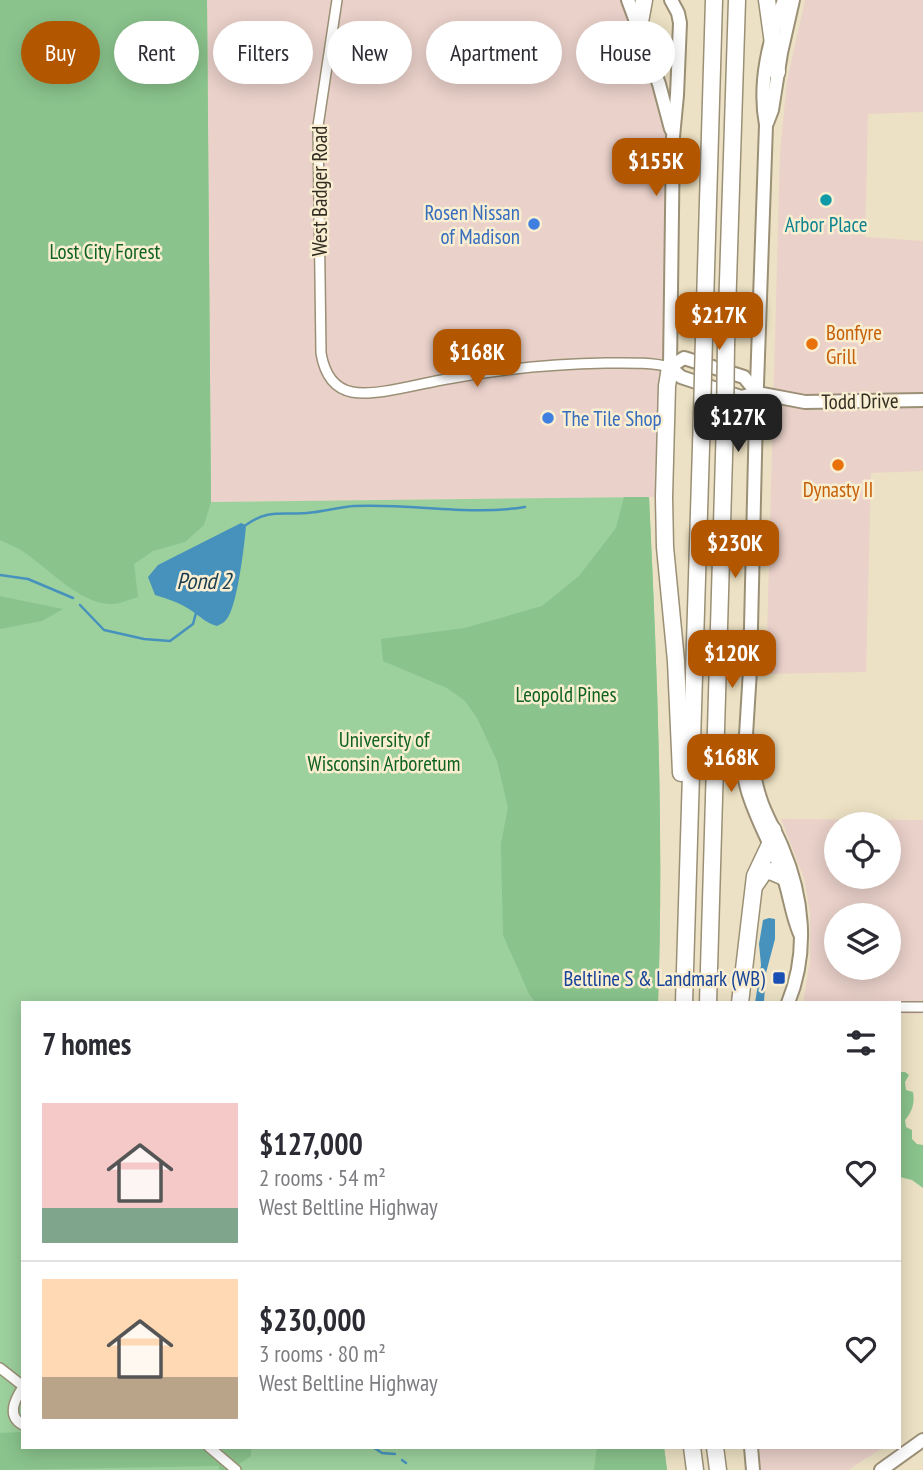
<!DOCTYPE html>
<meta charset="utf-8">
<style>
body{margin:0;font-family:"PT Sans Narrow",sans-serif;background:#f2f2f3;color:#2b2b33;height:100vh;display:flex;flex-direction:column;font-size:26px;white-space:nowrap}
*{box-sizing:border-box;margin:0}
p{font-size:23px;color:#7c7c81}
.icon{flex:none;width:38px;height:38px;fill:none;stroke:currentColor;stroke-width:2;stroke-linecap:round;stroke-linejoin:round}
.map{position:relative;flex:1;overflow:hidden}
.panel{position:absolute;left:21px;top:1001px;width:880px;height:448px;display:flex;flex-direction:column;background:#fff;border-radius:0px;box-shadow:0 4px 18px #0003}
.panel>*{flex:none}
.guide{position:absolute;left:21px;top:21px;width:882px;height:63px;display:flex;gap:14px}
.tools{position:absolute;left:824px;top:812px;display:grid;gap:14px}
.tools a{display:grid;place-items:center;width:77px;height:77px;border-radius:50%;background:#fff;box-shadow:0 4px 18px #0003;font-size:35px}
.price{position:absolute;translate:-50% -60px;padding:0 16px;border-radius:14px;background:#b35600;color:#fff;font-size:23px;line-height:46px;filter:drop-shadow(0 2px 4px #0008)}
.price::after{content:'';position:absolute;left:50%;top:42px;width:21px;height:16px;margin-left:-10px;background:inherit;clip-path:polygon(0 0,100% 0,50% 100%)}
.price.current{background:#222;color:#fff}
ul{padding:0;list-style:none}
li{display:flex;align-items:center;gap:21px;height:175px;padding:0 21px}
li+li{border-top:2px solid #e1e1e2}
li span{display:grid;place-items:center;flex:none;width:196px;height:140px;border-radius:0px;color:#555}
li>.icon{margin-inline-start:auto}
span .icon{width:84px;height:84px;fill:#fffc;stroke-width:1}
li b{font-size:30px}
h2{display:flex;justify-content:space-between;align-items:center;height:84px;padding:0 21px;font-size:30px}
.tag{padding:0 24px;border-radius:32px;background:#fff;box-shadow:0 4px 18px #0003;font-size:24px;line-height:63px}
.tag.current{background:#b35600;color:#fff}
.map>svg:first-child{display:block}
.commercial{fill:#ead1ca;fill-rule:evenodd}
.green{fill:#9cd09d}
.forest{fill:#8ac38c}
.water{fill:#4792bd}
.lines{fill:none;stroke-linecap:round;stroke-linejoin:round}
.stream{stroke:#4792bd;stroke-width:2.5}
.street-casing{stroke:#9b9076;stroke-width:12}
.secondary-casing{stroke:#9b9076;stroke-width:16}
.highway-casing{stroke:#9b9076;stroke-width:19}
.street{stroke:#fff;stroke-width:9}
.secondary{stroke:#fff;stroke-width:12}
.highway{stroke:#fff;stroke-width:16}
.highway-bridge-casing{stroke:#9b9076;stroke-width:19;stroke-linecap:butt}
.highway-bridge{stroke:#fff;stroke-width:16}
.culture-dot{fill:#0f9aa8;stroke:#f9eed1;stroke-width:2.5}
.shop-dot{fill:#3f7fe0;stroke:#f9eed1;stroke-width:2.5}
.food-dot{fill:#e8710a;stroke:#f9eed1;stroke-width:2.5}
.transit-dot{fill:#1a4fb4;stroke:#f9eed1;stroke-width:2.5}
.labels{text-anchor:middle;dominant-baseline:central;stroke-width:5;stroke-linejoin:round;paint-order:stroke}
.street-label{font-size:21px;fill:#322d22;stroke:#f9eed1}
.shop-label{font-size:21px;fill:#366cbe;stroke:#f9eed1;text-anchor:end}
.culture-label{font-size:21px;fill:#0d838f;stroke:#f9eed1}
.park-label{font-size:21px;fill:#0f631e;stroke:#f9eed1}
.food-label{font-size:21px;fill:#c56008;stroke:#f9eed1;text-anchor:start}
.transit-label{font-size:21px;fill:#164399;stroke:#f9eed1;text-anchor:end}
.water-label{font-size:23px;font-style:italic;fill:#1b3d4f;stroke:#f9eed1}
</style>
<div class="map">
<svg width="923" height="1470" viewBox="0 0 923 1470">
<rect width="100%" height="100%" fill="#ece1c4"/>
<g class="commercial">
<polygon points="207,0 628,0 673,137 664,497 211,502"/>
<polygon points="805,0 923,0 923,112 868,114 865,237 923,241 923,471 871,473 866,672 766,674 780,153 787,81"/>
<path d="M781,819L923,820V1014H900V1003H803L810,961V912L804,878ZM836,824H889V877H836ZM836,915H889V968H836Z"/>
<polygon points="759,1447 884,1447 848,1470 761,1470"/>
</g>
<path class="green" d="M0,0H207L211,502L649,497C657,666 664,834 658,1003H23V1447H664L667,1470H0Z"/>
<g class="forest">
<path d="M0,0H207L211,502L204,525L185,542L153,551L134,564L138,597C130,599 120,604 112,604C81,605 48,568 24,552C17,547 8,544 0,540Z"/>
<path d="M624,497H649C657,666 664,834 658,1003H536L529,994L503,935L501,844L508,807L497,761L477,718L465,701L447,688L383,661L381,639L465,628L542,606L579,576L616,528Z"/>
<polygon points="0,596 4,597 63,609 42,621 0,629"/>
<path d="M900,1072H905L909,1075L905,1082L906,1090L913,1092C915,1103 912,1112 905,1120L906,1127L912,1130V1139L917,1144L923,1145V1188L912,1180L900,1177Z"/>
<polygon points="23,1432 23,1447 251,1447 251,1456 230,1470 219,1470 219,1466 0,1470 0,1433"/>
<polygon points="597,1447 664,1447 667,1470 594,1470"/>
</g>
<g class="water">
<path d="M241,523L246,525C245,542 237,610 226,620C224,623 220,624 217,626C206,623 201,617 192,611C181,603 168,599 155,595L148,577L158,565Z"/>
<polygon points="769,918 775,919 775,939 766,973 764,1001 763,1003 755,1003 761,965 759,944 763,920"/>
</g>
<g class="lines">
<g class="stream">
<path d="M246,525C268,509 281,515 307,513C323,512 338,507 354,506C411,503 469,516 525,507"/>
<polyline points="0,575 28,579 73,598"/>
<polyline points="80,605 104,630 144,639 170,641 193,624 196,613"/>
<polyline points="373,1447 382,1453 395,1454"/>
<polyline points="402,1460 406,1463"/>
</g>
<g class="street-casing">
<g id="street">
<path d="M337,0L318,126L321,353C324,371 332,388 352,392C375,397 422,383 447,379C500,369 552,364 606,363C628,363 649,362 670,367"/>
<polyline points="900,1007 923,1007"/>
<polyline points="0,1368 23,1386"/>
<path d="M23,1387C15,1399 6,1416 23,1425"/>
<polyline points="209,1447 236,1470"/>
</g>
</g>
<g class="secondary-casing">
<g id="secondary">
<polyline points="628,0 659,84 671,129"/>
<path d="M784,0C769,40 758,83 766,125L756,414L750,670L746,735C732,786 768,832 784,878C790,896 792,916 800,934"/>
<polyline points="767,123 772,110 781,53 793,0"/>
<polyline points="670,367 673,137 677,95 680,23 678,13 671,0"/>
<polyline points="670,367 681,377 741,397 757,393 805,402 923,400"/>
<polyline points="670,367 684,358 744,377 757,393"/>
<path d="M746,735C752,756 753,778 760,798C765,815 775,830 782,847C803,896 809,952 788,1003"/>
<polyline points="751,1447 753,1470"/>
<polyline points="881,1470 923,1440"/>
</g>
</g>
<g class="highway-casing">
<g id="highway">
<polyline points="767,0 777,72"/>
<polyline points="640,38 640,22 644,0"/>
<polyline points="704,337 714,0"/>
<polyline points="726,344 737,0"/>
<polyline points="670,367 667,386 664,497 665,547 676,661 681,773"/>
<polyline points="755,885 764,872 770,871 784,877"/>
<polyline points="684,1003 702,414"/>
<polyline points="708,1003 725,422"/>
<polyline points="740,1003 755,876 772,840 773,830"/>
<polyline points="692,1447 695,1470"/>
<polyline points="715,1447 718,1470"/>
</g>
</g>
<use href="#street" class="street"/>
<use href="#secondary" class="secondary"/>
<use href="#highway" class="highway"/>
<g class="highway-bridge-casing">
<g id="highway-bridge">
<polyline points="702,414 704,337"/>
<polyline points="725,422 726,344"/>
</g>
</g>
<use href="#highway-bridge" class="highway-bridge"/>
</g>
<circle class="culture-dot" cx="826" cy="200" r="7"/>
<g class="shop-dot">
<circle cx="534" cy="224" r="7"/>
<circle cx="548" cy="418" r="7"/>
</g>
<g class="food-dot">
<circle cx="812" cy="344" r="7"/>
<circle cx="838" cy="465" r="7"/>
</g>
<rect class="transit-dot" x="772" y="971" width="14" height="14" rx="3.5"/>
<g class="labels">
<g class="street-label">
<text transform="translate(319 191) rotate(-90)">West Badger Road</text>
<text transform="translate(860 401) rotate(-1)">Todd Drive</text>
</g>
<g class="shop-label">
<text x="520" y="212">Rosen Nissan<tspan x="520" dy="24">of Madison</tspan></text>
<text x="562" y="418" text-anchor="start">The Tile Shop</text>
</g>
<g class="culture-label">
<text x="826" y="224">Arbor Place</text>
</g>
<g class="park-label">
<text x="105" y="251">Lost City Forest</text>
<text x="566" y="694">Leopold Pines</text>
<text x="384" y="739">University of<tspan x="384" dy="24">Wisconsin Arboretum</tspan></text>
</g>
<g class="food-label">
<text x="826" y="332">Bonfyre<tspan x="826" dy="24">Grill</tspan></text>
<text x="838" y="489" text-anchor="middle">Dynasty II</text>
</g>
<g class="transit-label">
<text x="765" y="978">Beltline S &amp; Landmark (WB)</text>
</g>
<g class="water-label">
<text x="204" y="580">Pond 2</text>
</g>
</g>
</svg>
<div class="tools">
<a><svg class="icon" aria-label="locate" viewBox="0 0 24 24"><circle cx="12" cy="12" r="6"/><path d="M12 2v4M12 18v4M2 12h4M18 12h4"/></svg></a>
<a><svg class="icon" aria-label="layers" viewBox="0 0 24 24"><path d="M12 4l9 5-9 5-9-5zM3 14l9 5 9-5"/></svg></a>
</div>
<b class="price" style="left:656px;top:198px">$155K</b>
<b class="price" style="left:719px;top:352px">$217K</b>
<b class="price" style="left:477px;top:389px">$168K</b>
<b class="price current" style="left:738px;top:454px">$127K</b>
<b class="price" style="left:735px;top:580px">$230K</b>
<b class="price" style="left:732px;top:690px">$120K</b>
<b class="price" style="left:731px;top:794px">$168K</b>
<div class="guide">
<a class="tag current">Buy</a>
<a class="tag">Rent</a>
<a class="tag">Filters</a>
<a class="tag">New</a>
<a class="tag">Apartment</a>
<a class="tag">House</a>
</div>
<section class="panel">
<h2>7 homes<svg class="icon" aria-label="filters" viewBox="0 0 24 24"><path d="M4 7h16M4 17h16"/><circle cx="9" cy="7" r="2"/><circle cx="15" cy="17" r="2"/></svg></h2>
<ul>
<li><span style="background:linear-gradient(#f6c9c9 75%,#7fa58c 0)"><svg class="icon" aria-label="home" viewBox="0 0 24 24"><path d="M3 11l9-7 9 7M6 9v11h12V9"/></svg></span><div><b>$127,000</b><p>2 rooms · 54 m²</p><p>West Beltline Highway</p></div><svg class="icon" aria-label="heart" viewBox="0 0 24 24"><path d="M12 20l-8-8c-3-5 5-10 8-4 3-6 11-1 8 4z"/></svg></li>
<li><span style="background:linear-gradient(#ffd9b3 70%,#b9a48a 0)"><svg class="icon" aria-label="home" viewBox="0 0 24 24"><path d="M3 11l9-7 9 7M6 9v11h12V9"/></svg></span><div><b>$230,000</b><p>3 rooms · 80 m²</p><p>West Beltline Highway</p></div><svg class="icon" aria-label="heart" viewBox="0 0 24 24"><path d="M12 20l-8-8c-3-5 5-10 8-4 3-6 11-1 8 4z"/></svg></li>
</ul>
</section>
</div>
